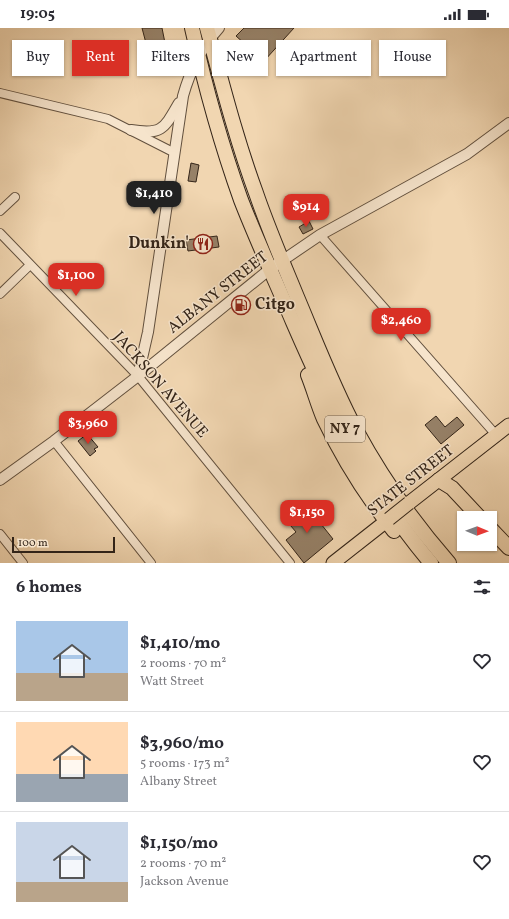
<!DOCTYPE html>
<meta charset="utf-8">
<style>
body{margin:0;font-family:Vollkorn,serif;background:#f7f7f7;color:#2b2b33;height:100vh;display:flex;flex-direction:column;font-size:15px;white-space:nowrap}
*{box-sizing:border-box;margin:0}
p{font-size:13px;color:#7c7c81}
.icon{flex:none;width:22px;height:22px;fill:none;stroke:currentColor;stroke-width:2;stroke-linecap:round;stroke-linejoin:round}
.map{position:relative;height:535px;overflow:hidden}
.panel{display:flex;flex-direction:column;background:#fff;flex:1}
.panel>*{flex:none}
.top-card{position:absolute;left:12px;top:12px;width:485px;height:36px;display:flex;gap:8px}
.needle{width:26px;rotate:91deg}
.tools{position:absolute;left:457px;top:483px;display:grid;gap:8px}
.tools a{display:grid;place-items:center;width:40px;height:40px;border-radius:0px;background:#fff;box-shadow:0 1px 3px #0004;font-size:20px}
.scale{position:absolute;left:12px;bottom:10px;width:103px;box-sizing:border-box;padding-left:4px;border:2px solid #332418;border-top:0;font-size:11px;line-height:14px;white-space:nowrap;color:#332418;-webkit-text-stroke:3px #f6e4cc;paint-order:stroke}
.price{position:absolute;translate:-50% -34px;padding:0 9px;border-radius:8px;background:#d93025;color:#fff;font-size:13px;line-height:26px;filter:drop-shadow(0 1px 2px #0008)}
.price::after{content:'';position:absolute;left:50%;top:24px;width:12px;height:9px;margin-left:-6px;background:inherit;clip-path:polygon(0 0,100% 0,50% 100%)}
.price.active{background:#222;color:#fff}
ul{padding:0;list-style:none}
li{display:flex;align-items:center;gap:12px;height:100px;padding:0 16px}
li+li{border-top:1px solid #e1e1e2}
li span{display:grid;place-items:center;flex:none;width:112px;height:80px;border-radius:0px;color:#555}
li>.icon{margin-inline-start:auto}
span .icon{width:48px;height:48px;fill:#fffc;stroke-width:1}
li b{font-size:17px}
h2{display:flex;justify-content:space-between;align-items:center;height:48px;padding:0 16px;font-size:17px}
.pill{padding:0 14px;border-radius:0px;background:#fff;box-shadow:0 1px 3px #0004;font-size:14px;line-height:36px}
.pill.active{background:#d93025;color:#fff}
.status{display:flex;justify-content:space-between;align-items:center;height:28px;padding:0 20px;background:#fff;direction:ltr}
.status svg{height:11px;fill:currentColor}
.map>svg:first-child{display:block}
.building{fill:#968168;stroke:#332418}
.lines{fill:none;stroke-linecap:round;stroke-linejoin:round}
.minor-casing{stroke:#62503e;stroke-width:10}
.tertiary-casing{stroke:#62503e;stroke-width:12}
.primary-casing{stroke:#332418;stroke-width:15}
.trunk-casing{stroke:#332418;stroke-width:16}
.minor{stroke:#f6e4cc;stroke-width:8}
.tertiary{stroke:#f6e4cc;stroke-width:10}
.primary{stroke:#f1d6b1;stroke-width:13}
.trunk{stroke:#f1d6b1;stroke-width:14}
.primary-bridge-casing{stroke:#332418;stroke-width:15;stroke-linecap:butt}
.primary-bridge{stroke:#f1d6b1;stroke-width:13}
.labels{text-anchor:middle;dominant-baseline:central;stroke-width:3;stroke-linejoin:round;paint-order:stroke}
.shield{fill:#f6e4cc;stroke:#6e5e4e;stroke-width:1}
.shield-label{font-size:15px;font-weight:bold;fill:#332418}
.poi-label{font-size:16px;font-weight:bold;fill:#332418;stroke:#f6e4cc;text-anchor:end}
.street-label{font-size:16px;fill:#332418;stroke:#f6e4cc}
</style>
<div class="status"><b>19:05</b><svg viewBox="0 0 49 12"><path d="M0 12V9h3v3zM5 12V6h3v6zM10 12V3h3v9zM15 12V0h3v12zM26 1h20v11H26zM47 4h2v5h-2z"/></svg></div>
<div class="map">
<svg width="509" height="535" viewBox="0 0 509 535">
<rect width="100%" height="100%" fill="#f1d6b1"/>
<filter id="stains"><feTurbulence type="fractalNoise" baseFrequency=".005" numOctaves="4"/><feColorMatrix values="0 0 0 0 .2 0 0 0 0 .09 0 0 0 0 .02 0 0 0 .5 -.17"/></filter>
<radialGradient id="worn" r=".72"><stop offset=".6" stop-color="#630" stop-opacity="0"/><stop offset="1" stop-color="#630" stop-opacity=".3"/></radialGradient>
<g class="building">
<polygon points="142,0 162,0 165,15 147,19"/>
<polygon points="244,0 294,0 264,33 236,8"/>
<polygon points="191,135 199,137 196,154 188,153"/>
<polygon points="309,193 313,201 303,206 299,199"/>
<polygon points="217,208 219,219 188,223 186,212"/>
<polygon points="436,388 445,399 457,389 464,397 441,416 425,397"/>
<polygon points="87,406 98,419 94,421 96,423 90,428 78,413"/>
<polygon points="305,476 333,511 304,535 286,512 296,504 285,491"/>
</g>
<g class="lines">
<g class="minor-casing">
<g id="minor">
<polyline points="0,65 108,91 173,124"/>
<polyline points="0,183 15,169"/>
<polyline points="0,205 138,348 290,535"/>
<polyline points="320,207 497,408"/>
<polyline points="0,266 30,237"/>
<polyline points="54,413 151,535"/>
<polyline points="0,506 23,535"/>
</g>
</g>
<g class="tertiary-casing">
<g id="tertiary">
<path d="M131,102C162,107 164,101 179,75"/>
<path d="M138,348L148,304L183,68C190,43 201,20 219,0"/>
<polyline points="0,452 54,413 138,348 270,241 320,207 467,126 509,95"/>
</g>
</g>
<g class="primary-casing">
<g id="primary">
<polyline points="409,475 509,397"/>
<polyline points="333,535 389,491"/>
</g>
</g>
<g class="trunk-casing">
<g id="trunk">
<path d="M192,0C205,58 221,116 241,172C257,213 276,254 293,294C330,379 371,465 431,535"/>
<path d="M207,0C222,55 236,111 256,165C268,200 283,235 297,269C316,314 333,359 356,402C382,450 413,494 449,535"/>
<path d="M308,347C314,362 318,377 324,391C343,431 367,469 394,503"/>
<polyline points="439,452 452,460 480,490"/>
<polyline points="490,500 509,520"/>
</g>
</g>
<use href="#minor" class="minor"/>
<use href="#tertiary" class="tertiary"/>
<use href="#primary" class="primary"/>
<use href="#trunk" class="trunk"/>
<g class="primary-bridge-casing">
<polyline id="primary-bridge" points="389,491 409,475"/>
</g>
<use href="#primary-bridge" class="primary-bridge"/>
</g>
<defs>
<g id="restaurant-ring" transform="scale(1)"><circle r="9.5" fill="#f6e4cc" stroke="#8f2418" stroke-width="1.5"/><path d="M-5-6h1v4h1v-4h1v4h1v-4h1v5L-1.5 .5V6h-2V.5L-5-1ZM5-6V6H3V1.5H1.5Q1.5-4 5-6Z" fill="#8f2418"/></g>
<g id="fuel-ring" transform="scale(1)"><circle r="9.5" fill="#f6e4cc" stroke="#8f2418" stroke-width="1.5"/><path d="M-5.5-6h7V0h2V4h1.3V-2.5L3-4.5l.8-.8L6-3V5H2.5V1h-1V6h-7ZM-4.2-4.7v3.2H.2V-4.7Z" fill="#8f2418"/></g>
</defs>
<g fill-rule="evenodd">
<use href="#restaurant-ring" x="203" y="216"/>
<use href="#fuel-ring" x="241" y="277"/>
</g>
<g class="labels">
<rect class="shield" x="325" y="388" width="40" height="26" rx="3"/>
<g class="shield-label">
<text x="345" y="401">NY 7</text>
</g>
<g class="poi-label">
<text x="189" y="216">Dunkin'</text>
<text x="255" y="277" text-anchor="start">Citgo</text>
</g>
<g class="street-label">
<text transform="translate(218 265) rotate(-38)">ALBANY STREET</text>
<text transform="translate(160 357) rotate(49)">JACKSON AVENUE</text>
<text transform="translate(411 453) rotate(-38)">STATE STREET</text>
</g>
</g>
<rect width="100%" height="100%" filter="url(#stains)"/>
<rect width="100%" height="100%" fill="url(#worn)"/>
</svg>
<div class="tools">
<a><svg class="needle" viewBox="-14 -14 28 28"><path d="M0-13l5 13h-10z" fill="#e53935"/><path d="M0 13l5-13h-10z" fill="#7c7c81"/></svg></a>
</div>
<div class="scale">100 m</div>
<b class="price active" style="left:154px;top:187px">$1,410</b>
<b class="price" style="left:306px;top:200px">$914</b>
<b class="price" style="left:76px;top:269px">$1,100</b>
<b class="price" style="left:401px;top:314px">$2,460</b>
<b class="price" style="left:88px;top:417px">$3,960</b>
<b class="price" style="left:307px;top:506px">$1,150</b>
<div class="top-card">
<a class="pill">Buy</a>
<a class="pill active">Rent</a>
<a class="pill">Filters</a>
<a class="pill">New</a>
<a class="pill">Apartment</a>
<a class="pill">House</a>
</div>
</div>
<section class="panel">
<h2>6 homes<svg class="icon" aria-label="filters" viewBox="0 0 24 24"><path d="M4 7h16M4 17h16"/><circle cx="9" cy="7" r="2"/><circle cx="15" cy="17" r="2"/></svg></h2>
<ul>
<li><span style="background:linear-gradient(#a9c7e8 65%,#b9a48a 0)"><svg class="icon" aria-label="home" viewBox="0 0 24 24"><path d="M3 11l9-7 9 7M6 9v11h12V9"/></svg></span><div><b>$1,410/mo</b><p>2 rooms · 70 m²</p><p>Watt Street</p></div><svg class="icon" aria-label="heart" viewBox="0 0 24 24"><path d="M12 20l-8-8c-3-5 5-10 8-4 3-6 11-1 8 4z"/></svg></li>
<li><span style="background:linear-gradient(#ffd9b3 65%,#9aa5b1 0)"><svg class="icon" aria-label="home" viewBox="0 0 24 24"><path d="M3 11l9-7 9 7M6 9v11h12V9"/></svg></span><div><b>$3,960/mo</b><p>5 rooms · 173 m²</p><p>Albany Street</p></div><svg class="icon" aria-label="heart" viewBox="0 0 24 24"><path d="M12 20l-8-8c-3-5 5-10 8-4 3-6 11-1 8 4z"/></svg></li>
<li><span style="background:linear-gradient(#c9d6e8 75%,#b9a48a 0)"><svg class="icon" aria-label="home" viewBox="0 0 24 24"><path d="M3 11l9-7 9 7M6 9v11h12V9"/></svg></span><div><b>$1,150/mo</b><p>2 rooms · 70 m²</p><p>Jackson Avenue</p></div><svg class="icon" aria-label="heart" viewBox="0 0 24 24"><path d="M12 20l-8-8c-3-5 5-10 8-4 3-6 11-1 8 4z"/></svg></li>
</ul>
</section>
